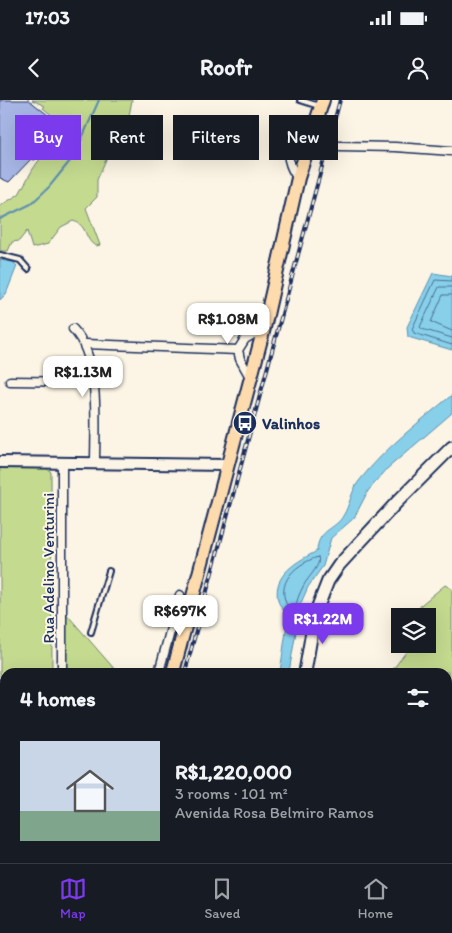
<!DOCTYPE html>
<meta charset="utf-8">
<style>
body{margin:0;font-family:Itim,sans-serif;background:#20242c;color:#f1f3f6;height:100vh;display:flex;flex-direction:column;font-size:19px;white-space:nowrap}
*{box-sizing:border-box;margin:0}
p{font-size:16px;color:#9ea1a6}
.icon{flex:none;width:28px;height:28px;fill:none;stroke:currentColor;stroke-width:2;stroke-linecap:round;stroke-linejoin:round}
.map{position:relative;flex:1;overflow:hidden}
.details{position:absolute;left:0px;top:568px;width:452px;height:196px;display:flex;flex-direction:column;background:#171b24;border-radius:15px 15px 0 0;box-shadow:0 5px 20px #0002}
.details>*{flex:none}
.guide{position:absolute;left:15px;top:15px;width:422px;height:45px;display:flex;gap:10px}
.buttons{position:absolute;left:391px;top:508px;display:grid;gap:10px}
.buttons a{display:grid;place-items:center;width:45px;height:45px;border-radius:0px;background:#171b24;box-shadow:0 5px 20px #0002;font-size:25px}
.price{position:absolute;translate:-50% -42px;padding:0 11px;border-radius:10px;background:#fff;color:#222;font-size:16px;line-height:32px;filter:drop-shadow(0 1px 2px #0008)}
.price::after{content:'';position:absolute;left:50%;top:30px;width:15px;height:11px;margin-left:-8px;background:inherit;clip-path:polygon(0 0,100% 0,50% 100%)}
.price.current{background:#7c3aed;color:#fff}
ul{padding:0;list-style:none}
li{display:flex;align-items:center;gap:15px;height:125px;padding:0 20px}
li+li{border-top:1px solid #363941}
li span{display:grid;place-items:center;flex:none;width:140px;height:100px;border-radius:0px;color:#555}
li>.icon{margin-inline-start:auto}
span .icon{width:60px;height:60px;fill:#fffc;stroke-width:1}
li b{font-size:21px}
h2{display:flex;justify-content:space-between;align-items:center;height:60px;padding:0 20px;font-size:21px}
.pill{padding:0 18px;border-radius:0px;background:#171b24;box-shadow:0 5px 20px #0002;font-size:18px;line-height:45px}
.pill.current{background:#7c3aed;color:#fff}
.status{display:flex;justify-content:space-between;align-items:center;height:35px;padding:0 25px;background:#171b24;direction:ltr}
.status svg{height:14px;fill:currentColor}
header{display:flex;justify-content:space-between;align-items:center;height:65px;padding:0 20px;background:#171b24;font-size:22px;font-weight:800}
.menu{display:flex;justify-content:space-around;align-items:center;height:70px;border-top:1px solid #363941;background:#171b24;font-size:14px;color:#9ea1a6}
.menu a{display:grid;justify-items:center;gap:2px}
.menu .current{color:#7c3aed}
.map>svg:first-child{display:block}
.green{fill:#c4da8f;stroke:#708476}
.water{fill:#88cfe9;stroke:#5c8fb1}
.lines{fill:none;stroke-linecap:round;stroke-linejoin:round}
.shore{stroke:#476f96;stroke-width:1}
.stream{stroke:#5c8fb1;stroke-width:2}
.building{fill:#a7b6e5;stroke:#1b2f5e}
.minor-tunnel{stroke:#cfcdca;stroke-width:8;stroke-dasharray:8 4;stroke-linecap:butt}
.service-casing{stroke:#1b2f5e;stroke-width:8}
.minor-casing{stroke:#1b2f5e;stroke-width:11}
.tertiary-casing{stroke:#1b2f5e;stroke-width:14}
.secondary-casing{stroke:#1b2f5e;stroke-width:15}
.primary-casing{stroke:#1b2f5e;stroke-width:16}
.service{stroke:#fcf5e5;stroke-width:4}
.minor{stroke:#fcf5e5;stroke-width:8}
.tertiary{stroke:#fcf5e5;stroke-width:10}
.secondary{stroke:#fcf5e5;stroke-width:11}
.primary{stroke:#fedbac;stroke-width:12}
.rail-casing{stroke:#1b2f5e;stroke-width:4}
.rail{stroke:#fcf5e5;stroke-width:2;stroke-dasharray:5.5;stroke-linecap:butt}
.labels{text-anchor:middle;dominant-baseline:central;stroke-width:4;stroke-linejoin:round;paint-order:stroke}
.poi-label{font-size:16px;font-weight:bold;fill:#1b2f5e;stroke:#fcf5e5;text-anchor:start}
.street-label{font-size:16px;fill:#1b2f5e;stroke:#fcf5e5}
</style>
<div class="status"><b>17:03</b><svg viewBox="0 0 49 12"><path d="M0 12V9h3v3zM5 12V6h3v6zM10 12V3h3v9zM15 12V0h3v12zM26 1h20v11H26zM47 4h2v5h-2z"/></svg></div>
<header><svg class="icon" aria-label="back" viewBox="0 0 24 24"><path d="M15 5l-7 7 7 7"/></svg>Roofr<svg class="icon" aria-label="person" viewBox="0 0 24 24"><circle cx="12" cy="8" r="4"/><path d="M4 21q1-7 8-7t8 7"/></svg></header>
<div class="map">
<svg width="452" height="763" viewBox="0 0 452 763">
<rect width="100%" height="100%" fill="#fcf5e5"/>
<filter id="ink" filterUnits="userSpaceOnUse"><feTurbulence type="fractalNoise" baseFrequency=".02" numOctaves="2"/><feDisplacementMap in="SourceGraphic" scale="10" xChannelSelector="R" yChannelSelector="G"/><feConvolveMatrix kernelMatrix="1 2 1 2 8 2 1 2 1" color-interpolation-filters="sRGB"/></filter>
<g filter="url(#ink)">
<g class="green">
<path d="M32,0H132L129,16L125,23L120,19L114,25L111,48L97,80V97L86,108L100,145L96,146C84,141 88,124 73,121L61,127L48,144L32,148L27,131L19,141L12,142L8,151H0V106L19,94L33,69L60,30L55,18L43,8L45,6Z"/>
<polygon points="0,366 46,368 51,372 52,572 5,572 5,577 0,577"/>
<polygon points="445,485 452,489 452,763 329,763 329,759 448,759 448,572 391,572 409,548 405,544 428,544 428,516 413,516 422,504"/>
<polygon points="63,510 117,572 65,572"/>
</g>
<g class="water">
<polygon points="0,160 13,162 17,166 6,194 0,200"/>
<polygon points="433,173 452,176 452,250 408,237 407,227"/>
<path d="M452,295V313L388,368L368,391L354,418L331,438L323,466L308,487L301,503L289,572H280L288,517C285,512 279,506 278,500C272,474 298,461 317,451C318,429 335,430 343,416C350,405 351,391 359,381C386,347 419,322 452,295Z"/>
</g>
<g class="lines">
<g class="shore">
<polyline points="452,181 435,180 412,229 414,233 452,245"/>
<polyline points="452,187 439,187 420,227 422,229 452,238"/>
<polyline points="452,195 443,195 431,222 452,231"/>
<path d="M318,457C322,465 308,477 304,485C299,494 296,502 295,512L292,513C272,488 291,465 318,457Z"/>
</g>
<polyline class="stream" points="0,119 31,104 49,87 74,56 99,0"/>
</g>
<polygon class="building" points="0,0 29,0 54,20 35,60 31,59 9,82 0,78"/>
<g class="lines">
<polyline class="minor-tunnel" points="307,37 339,46"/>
<g class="service-casing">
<g id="service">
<polyline points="300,0 319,6"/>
<polyline points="0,155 20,160 28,169"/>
<polyline points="91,532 109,471"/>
</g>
</g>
<g class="minor-casing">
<g id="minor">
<polyline points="339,46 395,47 452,51"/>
<path d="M298,78C290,69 284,50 291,39L300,35"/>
<path d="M73,229C101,258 95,324 95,363"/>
<polyline points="85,244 238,250"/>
<polyline points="250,277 240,259 238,250 245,239 264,228"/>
<polyline points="10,281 93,282"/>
<polyline points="62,572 62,363"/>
<polyline points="159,572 180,495"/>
<polyline points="0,584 5,584"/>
<polyline points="0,668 5,640"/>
<polyline points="0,749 5,750"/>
<polyline points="46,759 68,763"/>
<polyline points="26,763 26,759"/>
<polyline points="102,763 103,759"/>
</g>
</g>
<g class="tertiary-casing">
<polyline id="tertiary" points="0,362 227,365"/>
</g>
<g class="secondary-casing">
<g id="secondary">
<polyline points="305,572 315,514 328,481 339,465 397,402 452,347"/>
<polyline points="312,759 314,763"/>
</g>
</g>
<g class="primary-casing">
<g id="primary">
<polyline points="173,572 264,228 298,78 323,0"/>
<polyline points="123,763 124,759"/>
</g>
</g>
<use href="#service" class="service"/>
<use href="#minor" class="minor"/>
<use href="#tertiary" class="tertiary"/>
<use href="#secondary" class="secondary"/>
<use href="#primary" class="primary"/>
<g class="rail-casing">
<g id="rail">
<polyline points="185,572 340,0"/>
<polyline points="134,763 135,759"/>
</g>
</g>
<use href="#rail" class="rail"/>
</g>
</g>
<defs>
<g id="bus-disc" transform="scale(1.25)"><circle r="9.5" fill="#1b2f5e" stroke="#fcf5e5"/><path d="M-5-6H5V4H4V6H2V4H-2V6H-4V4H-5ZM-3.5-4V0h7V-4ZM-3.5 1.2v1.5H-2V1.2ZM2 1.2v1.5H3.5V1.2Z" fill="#fff"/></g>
</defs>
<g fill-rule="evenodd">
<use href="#bus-disc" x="245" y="323"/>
</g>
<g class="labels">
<g class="poi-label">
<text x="262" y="323">Valinhos</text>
</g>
<g class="street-label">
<text transform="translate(48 468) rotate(-90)">Rua Adelino Venturini</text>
</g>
</g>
</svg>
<div class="buttons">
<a><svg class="icon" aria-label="layers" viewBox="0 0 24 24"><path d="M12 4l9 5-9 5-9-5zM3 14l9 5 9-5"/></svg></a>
</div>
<b class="price" style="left:228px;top:245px">R$1.08M</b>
<b class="price" style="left:83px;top:298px">R$1.13M</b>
<b class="price" style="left:180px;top:537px">R$697K</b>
<b class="price current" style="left:323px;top:545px">R$1.22M</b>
<div class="guide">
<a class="pill current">Buy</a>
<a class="pill">Rent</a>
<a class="pill">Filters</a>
<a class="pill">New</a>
</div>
<section class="details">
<h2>4 homes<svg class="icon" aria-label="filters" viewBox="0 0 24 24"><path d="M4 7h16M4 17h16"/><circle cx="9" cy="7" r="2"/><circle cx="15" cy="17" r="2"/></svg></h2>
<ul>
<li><span style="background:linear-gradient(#c9d6e8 70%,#7fa58c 0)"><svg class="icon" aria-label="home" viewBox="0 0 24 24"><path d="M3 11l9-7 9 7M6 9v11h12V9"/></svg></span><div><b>R$1,220,000</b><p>3 rooms · 101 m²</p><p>Avenida Rosa Belmiro Ramos</p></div></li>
</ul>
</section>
</div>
<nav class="menu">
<a class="current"><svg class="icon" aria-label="map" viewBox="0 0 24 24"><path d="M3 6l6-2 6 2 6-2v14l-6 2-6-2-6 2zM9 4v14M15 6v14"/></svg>Map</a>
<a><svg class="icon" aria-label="saved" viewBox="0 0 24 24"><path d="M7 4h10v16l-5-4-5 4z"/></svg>Saved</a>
<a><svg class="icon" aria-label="home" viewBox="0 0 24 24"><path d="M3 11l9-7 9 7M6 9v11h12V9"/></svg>Home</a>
</nav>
